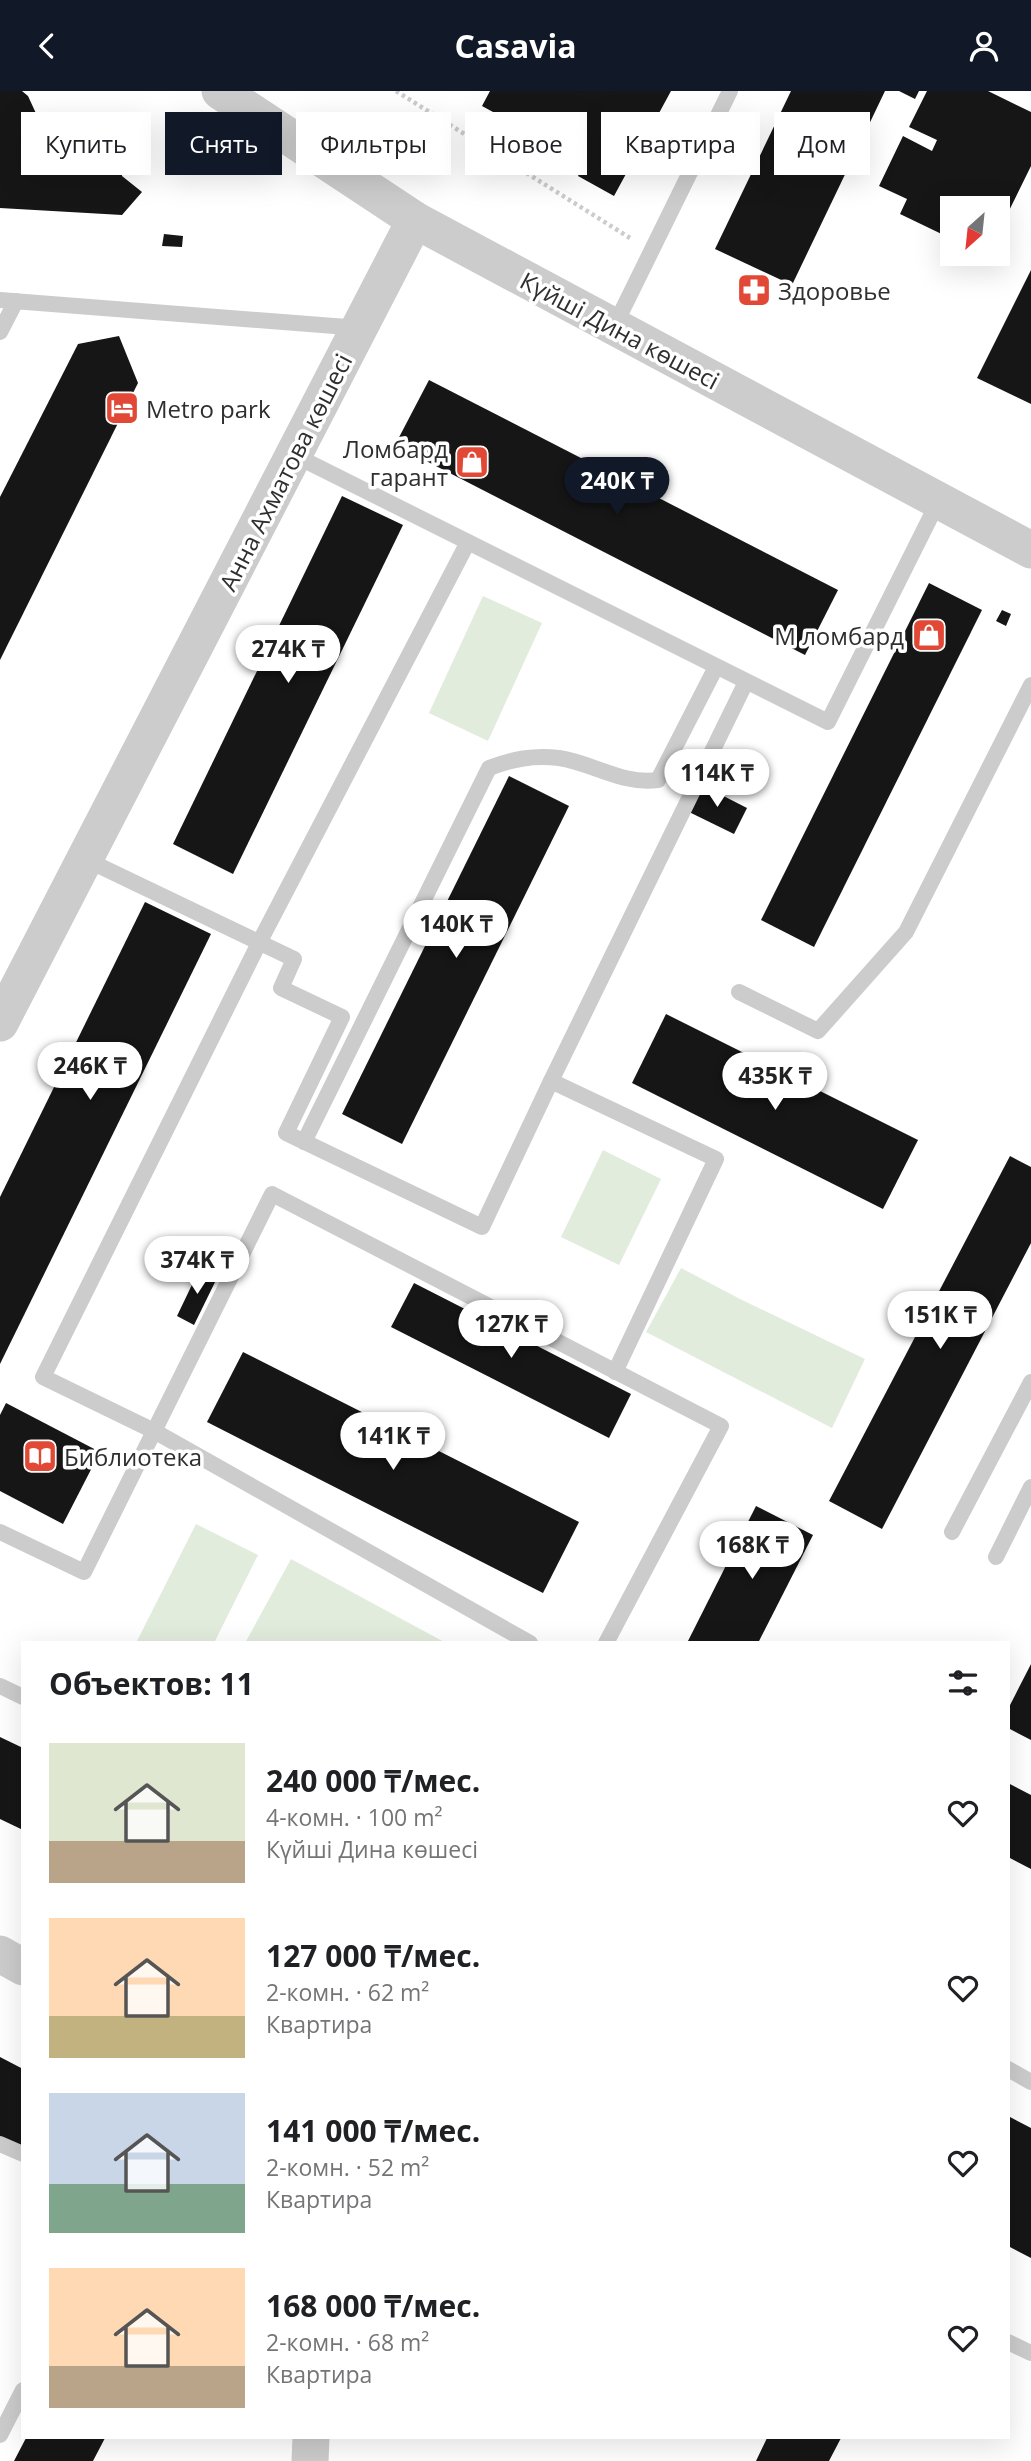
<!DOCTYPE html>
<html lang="ru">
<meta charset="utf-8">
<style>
body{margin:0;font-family:"Open Sans",sans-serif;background:#f2f2f2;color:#202124;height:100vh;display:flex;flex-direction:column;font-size:26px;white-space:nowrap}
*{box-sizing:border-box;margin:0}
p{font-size:23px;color:#757577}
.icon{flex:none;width:38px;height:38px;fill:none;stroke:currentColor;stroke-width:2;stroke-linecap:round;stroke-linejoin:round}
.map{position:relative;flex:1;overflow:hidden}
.sheet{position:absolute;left:21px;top:1550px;width:989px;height:798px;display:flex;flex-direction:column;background:#fff;border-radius:0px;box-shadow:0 7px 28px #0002}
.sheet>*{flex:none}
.top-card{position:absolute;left:21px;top:21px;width:990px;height:63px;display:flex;gap:14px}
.needle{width:46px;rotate:207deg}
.controls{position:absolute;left:940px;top:105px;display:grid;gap:14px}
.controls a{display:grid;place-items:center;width:70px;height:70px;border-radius:0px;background:#fff;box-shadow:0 7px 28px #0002;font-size:35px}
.price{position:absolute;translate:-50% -60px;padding:0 16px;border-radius:24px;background:#fff;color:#222;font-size:23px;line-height:46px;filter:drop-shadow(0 2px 4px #0008)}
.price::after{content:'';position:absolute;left:50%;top:42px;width:21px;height:16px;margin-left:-10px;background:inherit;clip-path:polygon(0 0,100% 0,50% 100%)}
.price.active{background:#111827;color:#fff}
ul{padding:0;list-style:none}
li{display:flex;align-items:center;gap:21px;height:175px;padding:0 28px}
li span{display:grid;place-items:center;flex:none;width:196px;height:140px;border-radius:0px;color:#555}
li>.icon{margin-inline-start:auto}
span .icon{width:84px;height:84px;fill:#fffc;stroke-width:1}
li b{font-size:30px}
h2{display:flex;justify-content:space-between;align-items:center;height:84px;padding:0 28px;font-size:30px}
.pill{padding:0 24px;border-radius:0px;background:#fff;box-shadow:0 7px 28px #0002;font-size:24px;line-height:63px}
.pill.active{background:#111827;color:#fff}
header{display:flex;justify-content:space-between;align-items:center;height:91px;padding:0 28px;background:#111827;color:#fff;font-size:32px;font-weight:700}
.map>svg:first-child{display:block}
.green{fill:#e2ecdd}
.building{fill:#161616}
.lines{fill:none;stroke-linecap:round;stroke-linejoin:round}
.path{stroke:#ccc;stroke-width:4.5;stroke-dasharray:3.5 3.5;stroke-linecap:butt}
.service{stroke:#ccc;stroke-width:16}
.tertiary{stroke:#ccc;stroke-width:37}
.labels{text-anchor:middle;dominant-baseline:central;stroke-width:7;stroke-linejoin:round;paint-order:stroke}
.poi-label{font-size:24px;fill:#2f2f2f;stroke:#fff;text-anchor:start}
.street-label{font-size:24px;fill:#2f2f2f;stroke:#fff}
</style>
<header><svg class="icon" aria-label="back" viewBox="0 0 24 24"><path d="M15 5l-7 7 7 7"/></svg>Casavia<svg class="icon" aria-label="person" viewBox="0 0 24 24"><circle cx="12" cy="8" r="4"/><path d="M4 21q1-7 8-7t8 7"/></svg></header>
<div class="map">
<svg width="1031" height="2370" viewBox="0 0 1031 2370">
<rect width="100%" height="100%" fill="#fff"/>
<g class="green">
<polygon points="483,505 542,532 488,650 429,622"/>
<polygon points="603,1059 661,1088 619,1174 561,1146"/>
<polygon points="681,1177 742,1209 865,1268 832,1337 646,1241"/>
<polygon points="196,1433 258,1464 214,1552 136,1552"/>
<polygon points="291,1468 446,1552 245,1552"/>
</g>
<g class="building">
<polygon points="0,0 22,0 28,5 40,31 39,59 34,72 45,78 51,64 68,69 72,60 88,67 93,55 121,67 122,85 142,101 122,124 0,117"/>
<polygon points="490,0 671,0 614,105 578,85 585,71 482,15"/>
<polygon points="791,0 885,0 792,194 715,158"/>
<polygon points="899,0 919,0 915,8"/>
<polygon points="927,0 988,0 1031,21 1031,75 998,142 998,117 952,117 952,148 900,123 907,108 879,95 903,45 932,60 937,49 909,36"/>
<polygon points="164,143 183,145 182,156 162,155"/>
<polygon points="1031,179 1031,313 977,287"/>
<polygon points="119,245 138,292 0,569 0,406 78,253"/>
<polygon points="429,289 838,499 805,564 395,354"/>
<polygon points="342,405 403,434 233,783 173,753"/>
<polygon points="929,492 982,519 814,856 761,829"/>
<polygon points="1002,519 1011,523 1006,535 996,530"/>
<polygon points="509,685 569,715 402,1053 342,1023"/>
<polygon points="700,693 747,717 734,743 687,720"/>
<polygon points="145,811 211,843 0,1273 0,1106"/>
<polygon points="666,923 918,1049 883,1118 632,992"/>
<polygon points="1010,1065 1031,1076 1031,1152 882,1438 829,1410"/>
<polygon points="200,1177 218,1185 194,1234 177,1225"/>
<polygon points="414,1192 631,1303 609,1347 391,1236"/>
<polygon points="243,1261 579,1431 543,1502 207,1331"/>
<polygon points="6,1312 100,1361 63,1433 0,1400 0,1324"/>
<polygon points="756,1415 813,1444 758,1552 687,1552"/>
<polygon points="1031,1573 1031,1649 1008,1637 1008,1618"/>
<polygon points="0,1646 23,1657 23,1739 0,1728"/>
<polygon points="1008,1692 1031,1704 1031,1778 1008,1766"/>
<polygon points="0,1966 23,1978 23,2059 0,2048"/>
<polygon points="1010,2026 1031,2037 1031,2167 1008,2155"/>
<polygon points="26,2347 105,2347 93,2370 14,2370"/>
<polygon points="767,2347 841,2347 829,2370 756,2370"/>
</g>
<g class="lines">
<polyline class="path" points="396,0 630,147"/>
<g class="service">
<polyline points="0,209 360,237"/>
<polyline points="614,236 730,0"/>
<polyline points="0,241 16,210"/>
<polyline points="294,364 828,631 939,409"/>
<polyline points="468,451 260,850 43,1286 154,1340 530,1552"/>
<polyline points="85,768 294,868 281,897 342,926 286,1042 482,1136 551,990 716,1068 615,1281"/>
<polyline points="739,901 818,940 906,841 1031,594"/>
<polyline points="551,990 746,591"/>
<path d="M304,1051L489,677C513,668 533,664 559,667C593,672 622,694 658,689L716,576"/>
<polyline points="0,1441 84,1481 272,1103 721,1335 606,1552"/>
<polyline points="952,1441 1031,1291"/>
<polyline points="996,1466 1031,1396"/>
<polyline points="0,1595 23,1606"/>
<polyline points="1008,1978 1031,1991"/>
<polyline points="0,2053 23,2063"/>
<polyline points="1008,2251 1031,2262"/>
<polyline points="0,2344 23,2299"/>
</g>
<g class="tertiary">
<polyline points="220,0 415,129 1031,459"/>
<polyline points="0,932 415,129"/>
<polyline points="0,1863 23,1876"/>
<polyline points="310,2370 311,2347"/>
</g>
</g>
<defs>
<g id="pharmacy-square" transform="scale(1.75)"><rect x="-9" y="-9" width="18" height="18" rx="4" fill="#e14936" stroke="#fff"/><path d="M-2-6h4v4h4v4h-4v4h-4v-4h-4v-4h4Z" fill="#fff"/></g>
<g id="hotel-square" transform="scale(1.75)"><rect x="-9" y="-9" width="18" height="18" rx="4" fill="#e14936" stroke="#fff"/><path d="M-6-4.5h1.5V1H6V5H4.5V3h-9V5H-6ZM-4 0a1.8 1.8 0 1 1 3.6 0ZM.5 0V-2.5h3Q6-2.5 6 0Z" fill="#fff"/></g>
<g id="shop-square" transform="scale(1.75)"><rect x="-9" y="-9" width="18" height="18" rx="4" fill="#e14936" stroke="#fff"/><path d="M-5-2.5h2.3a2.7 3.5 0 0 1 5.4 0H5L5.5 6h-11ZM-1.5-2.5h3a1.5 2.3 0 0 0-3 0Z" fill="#fff"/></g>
<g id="library-square" transform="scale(1.75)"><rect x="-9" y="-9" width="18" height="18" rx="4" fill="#e14936" stroke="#fff"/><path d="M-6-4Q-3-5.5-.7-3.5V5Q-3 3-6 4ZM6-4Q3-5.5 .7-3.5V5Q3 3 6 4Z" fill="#fff"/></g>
</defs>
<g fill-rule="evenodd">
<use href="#pharmacy-square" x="754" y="199"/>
<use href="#hotel-square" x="122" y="317"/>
<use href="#shop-square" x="472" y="371"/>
<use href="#shop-square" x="929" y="544"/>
<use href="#library-square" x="40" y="1365"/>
</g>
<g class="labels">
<g class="poi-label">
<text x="778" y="199">Здоровье</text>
<text x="146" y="317">Metro park</text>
<text x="448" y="357" text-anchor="end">Ломбард<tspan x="448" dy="28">гарант</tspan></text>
<text x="904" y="544" text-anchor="end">М ломбард</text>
<text x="64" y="1365">Библиотека</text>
</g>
<g class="street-label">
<text transform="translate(620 239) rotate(28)">Күйші Дина көшесі</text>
<text transform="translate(285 381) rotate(-63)">Анна Ахматова көшесі</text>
</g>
</g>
</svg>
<div class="controls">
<a><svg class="needle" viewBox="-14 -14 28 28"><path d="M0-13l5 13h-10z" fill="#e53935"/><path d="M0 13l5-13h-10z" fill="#757577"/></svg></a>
</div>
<b class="price active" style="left:617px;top:426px">240K ₸</b>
<b class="price" style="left:288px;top:594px">274K ₸</b>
<b class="price" style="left:717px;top:718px">114K ₸</b>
<b class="price" style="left:456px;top:869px">140K ₸</b>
<b class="price" style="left:90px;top:1011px">246K ₸</b>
<b class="price" style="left:775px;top:1021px">435K ₸</b>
<b class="price" style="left:197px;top:1205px">374K ₸</b>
<b class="price" style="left:940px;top:1260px">151K ₸</b>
<b class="price" style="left:511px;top:1269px">127K ₸</b>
<b class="price" style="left:393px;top:1381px">141K ₸</b>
<b class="price" style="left:752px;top:1490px">168K ₸</b>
<div class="top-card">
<a class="pill">Купить</a>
<a class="pill active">Снять</a>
<a class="pill">Фильтры</a>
<a class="pill">Новое</a>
<a class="pill">Квартира</a>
<a class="pill">Дом</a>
</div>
<section class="sheet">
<h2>Объектов: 11<svg class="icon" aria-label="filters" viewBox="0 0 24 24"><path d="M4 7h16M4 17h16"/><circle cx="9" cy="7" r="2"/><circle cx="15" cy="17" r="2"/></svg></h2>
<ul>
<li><span style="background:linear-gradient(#dfe7d0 70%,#b9a48a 0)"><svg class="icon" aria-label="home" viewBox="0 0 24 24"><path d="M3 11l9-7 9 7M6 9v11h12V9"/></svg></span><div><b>240 000 ₸/мес.</b><p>4-комн. · 100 m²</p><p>Күйші Дина көшесі</p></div><svg class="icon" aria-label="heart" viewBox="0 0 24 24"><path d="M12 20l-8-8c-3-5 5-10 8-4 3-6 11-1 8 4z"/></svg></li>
<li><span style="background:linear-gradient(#ffd9b3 70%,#c2b280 0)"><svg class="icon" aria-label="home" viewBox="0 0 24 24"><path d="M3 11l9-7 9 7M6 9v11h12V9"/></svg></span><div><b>127 000 ₸/мес.</b><p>2-комн. · 62 m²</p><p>Квартира</p></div><svg class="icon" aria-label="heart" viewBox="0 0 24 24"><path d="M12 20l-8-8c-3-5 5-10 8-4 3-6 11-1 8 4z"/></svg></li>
<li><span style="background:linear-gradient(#c9d6e8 65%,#7fa58c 0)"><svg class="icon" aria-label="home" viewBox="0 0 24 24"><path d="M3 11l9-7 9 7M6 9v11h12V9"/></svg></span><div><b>141 000 ₸/мес.</b><p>2-комн. · 52 m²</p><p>Квартира</p></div><svg class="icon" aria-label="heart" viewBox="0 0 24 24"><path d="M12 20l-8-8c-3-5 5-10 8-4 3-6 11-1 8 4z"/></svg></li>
<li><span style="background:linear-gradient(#ffd9b3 70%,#b9a48a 0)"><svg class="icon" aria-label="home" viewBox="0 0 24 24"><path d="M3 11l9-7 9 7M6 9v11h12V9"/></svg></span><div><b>168 000 ₸/мес.</b><p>2-комн. · 68 m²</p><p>Квартира</p></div><svg class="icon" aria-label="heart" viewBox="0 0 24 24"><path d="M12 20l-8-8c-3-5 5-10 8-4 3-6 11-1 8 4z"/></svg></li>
</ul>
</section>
</div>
